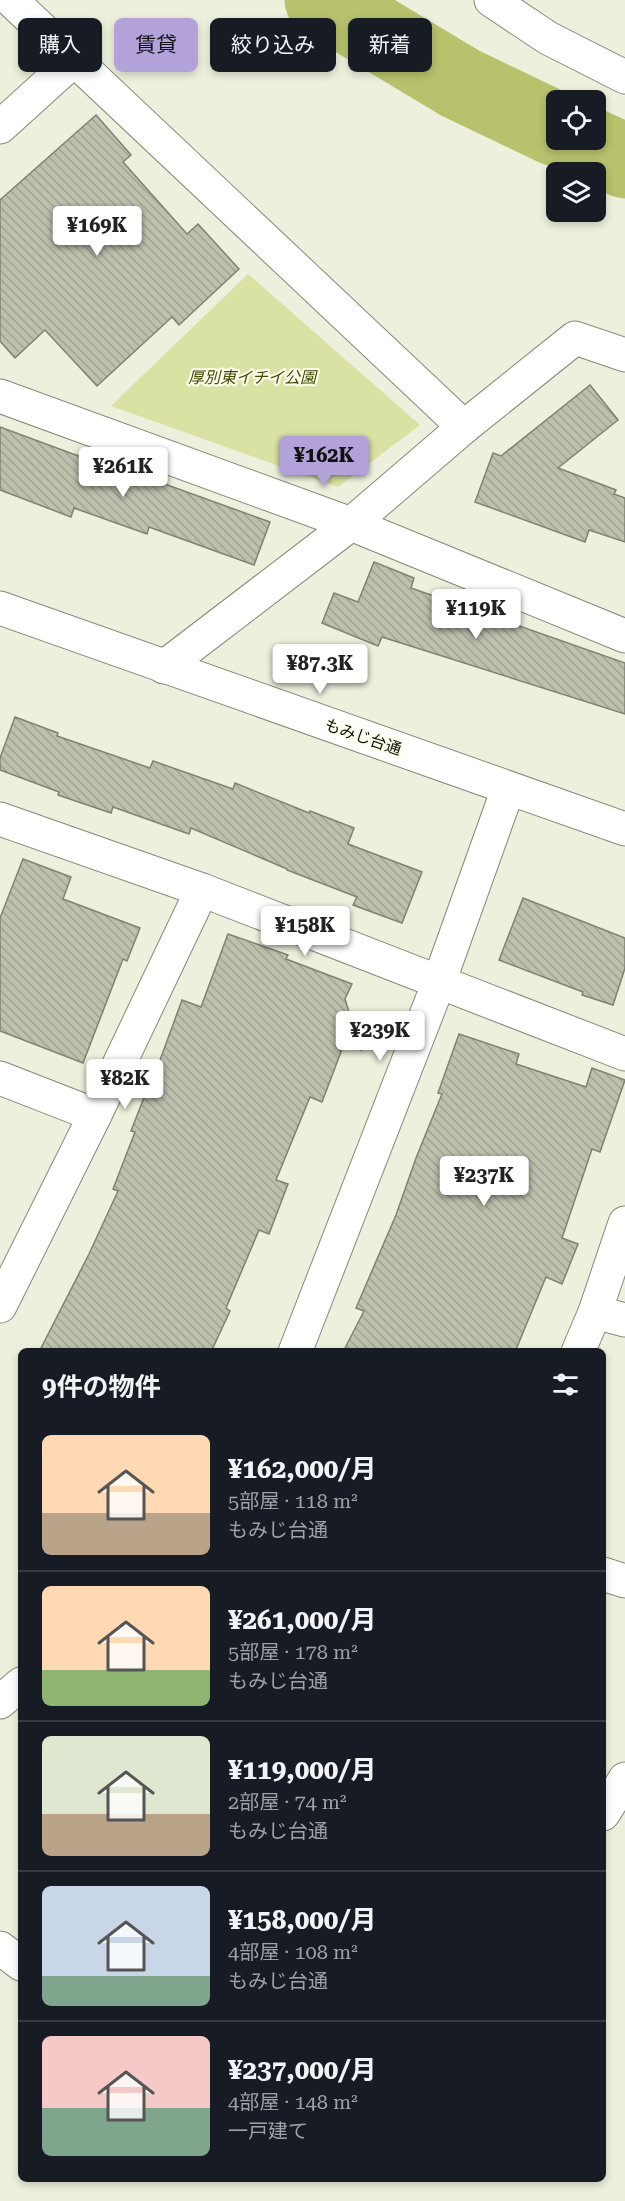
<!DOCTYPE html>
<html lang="ja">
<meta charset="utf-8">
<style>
body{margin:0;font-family:"Roboto Serif","Noto Sans JP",serif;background:#242831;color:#f1f3f6;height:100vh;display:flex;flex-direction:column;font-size:22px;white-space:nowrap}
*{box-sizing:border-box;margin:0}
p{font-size:20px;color:#9ea1a6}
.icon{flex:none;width:33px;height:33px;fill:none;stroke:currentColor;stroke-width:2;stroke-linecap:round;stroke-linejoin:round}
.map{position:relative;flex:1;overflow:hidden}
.panel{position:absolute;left:18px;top:1348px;width:588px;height:834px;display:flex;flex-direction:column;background:#171b24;border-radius:9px;box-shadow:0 3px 9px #0003}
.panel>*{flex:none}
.banner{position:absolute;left:18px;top:18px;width:590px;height:54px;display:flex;gap:12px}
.buttons{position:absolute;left:546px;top:90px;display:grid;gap:12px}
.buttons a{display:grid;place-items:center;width:60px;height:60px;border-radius:9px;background:#171b24;box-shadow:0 3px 9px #0003;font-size:30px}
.price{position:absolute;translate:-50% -51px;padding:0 14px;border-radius:6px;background:#fff;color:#222;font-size:20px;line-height:39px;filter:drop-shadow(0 2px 3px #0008)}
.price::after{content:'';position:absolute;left:50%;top:36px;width:18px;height:14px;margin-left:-9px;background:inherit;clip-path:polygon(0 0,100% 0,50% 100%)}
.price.on{background:#b3a2da;color:#111}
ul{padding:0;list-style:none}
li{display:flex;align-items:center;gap:18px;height:150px;padding:0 24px}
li+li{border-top:2px solid #363941}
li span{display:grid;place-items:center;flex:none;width:168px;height:120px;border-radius:9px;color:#555}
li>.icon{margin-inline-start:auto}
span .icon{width:72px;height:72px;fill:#fffc;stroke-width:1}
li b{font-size:26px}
h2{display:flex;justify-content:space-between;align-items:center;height:72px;padding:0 24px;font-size:26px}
.tag{padding:0 21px;border-radius:9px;background:#171b24;box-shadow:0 3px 9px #0003;font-size:21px;line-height:54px}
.tag.on{background:#b3a2da;color:#111}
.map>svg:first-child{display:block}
.green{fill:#d9e1a3}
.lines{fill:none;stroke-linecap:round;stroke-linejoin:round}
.river{stroke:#b8c16c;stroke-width:75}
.building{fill:url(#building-back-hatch);stroke:#808271;stroke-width:1.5}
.street-casing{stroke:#868977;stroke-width:35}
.secondary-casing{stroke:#868977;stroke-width:35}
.street{stroke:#fff;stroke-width:33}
.secondary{stroke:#fff;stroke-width:33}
.labels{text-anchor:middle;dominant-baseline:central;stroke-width:4.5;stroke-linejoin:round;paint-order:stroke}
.park-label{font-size:16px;font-style:italic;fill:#454a07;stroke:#fafeea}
.street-label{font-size:16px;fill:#0e0f08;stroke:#fafeea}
</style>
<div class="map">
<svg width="625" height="2201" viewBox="0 0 625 2201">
<defs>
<pattern id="building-back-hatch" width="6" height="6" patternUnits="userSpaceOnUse" patternTransform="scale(1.5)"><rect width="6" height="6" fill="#bdc0ad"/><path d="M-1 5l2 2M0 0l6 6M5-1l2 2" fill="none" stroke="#a1a493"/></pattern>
</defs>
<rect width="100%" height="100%" fill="#edf0dc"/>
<polygon class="green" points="248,274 420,425 338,487 111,406"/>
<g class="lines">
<g class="river">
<polyline points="322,0 460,83 556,129"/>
<polyline points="579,140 625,161"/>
</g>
</g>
<g class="building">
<polygon points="96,115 131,155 123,162 187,234 198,224 239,269 179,325 172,317 97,386 45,330 15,358 0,341 0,200"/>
<polygon points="590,385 618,420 558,468 616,490 614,494 625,498 625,542 589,530 585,542 475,502 493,453 501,456"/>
<polygon points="0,427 100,464 101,461 270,522 254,565 149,527 147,534 74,508 71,517 0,490"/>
<polygon points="374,562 414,578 411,588 625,663 625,714 382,637 378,646 322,623 334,593 358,602"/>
<polygon points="15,717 58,733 57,736 150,768 153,761 233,789 235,783 309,813 310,811 354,828 348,844 422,872 402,923 353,905 357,897 287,870 287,869 191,828 189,834 113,807 111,813 58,795 59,792 0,770 0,758"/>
<polygon points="23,859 71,877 63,899 140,928 127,961 123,959 83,1063 0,1031 0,918"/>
<polygon points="523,898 625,938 625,968 613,1005 582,995 583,992 499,960"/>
<polygon points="228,934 288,955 286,959 352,984 345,999 361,1050 344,1044 322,1102 310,1097 276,1180 288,1184 269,1234 259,1230 226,1308 230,1311 211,1352 39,1352 89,1254 118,1191 113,1189 135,1132 131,1131 150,1082 152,1082 182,1000 201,1007"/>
<polygon points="459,1034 519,1054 516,1064 586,1087 592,1068 625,1080 600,1152 592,1149 562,1238 578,1244 562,1284 546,1277 515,1352 343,1352 364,1311 356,1308 396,1215 416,1158 442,1094 438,1093"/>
</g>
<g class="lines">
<g class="street-casing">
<g id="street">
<polyline points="11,0 464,427"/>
<polyline points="491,0 548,38 625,77"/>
<polyline points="0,127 75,59"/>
<polyline points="0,396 351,524 625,636"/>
<polyline points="164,667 351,524 464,427 575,338 625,355"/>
<polyline points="0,819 202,890 625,1054"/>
<polyline points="0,1078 95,1115"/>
<polyline points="0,1306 95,1115 202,890"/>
<polyline points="595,1312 625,1320"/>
<polyline points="295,1352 439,982 508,789"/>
<polyline points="578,1352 595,1312 625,1223"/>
<polyline points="603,1574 625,1581"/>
<polyline points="0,1702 21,1684"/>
<polyline points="603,1814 625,1779"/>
<polyline points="0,1948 21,1964"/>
</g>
</g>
<g class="secondary-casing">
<polyline id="secondary" points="0,608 625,829"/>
</g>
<use href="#street" class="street"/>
<use href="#secondary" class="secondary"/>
</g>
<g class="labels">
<g class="park-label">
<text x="252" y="377">厚別東イチイ公園</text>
</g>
<g class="street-label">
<text transform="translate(363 737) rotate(19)">もみじ台通</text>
</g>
</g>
</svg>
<div class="buttons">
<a><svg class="icon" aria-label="locate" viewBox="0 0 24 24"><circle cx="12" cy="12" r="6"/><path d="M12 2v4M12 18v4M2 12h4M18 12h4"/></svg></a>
<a><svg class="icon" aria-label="layers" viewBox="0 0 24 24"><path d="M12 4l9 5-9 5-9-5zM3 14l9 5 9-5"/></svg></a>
</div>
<b class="price" style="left:97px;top:257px">¥169K</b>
<b class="price on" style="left:324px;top:487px">¥162K</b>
<b class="price" style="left:123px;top:498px">¥261K</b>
<b class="price" style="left:476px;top:640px">¥119K</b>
<b class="price" style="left:320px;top:695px">¥87.3K</b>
<b class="price" style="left:305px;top:957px">¥158K</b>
<b class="price" style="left:380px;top:1062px">¥239K</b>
<b class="price" style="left:125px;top:1110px">¥82K</b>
<b class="price" style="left:484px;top:1207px">¥237K</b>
<div class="banner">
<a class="tag">購入</a>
<a class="tag on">賃貸</a>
<a class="tag">絞り込み</a>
<a class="tag">新着</a>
</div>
<section class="panel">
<h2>9件の物件<svg class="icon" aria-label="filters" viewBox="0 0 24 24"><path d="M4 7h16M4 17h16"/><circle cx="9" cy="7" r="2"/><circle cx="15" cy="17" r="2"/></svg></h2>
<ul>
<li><span style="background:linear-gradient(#ffd9b3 65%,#b9a48a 0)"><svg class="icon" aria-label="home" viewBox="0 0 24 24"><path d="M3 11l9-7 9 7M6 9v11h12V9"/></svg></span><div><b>¥162,000/月</b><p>5部屋 · 118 m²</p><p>もみじ台通</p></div></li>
<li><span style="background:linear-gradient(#ffd9b3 70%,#8fb573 0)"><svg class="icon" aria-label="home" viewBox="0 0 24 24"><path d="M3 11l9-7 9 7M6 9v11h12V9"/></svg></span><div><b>¥261,000/月</b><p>5部屋 · 178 m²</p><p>もみじ台通</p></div></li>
<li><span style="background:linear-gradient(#dfe7d0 65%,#b9a48a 0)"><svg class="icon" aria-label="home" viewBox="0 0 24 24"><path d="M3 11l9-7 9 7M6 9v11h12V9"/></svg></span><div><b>¥119,000/月</b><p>2部屋 · 74 m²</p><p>もみじ台通</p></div></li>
<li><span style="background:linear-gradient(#c9d6e8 75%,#7fa58c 0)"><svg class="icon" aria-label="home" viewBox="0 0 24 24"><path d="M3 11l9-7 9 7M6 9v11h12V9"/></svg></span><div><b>¥158,000/月</b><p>4部屋 · 108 m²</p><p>もみじ台通</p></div></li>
<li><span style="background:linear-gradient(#f6c9c9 60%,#7fa58c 0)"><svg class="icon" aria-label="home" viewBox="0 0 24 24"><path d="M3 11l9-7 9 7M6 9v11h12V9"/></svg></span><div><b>¥237,000/月</b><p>4部屋 · 148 m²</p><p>一戸建て</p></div></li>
</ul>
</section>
</div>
